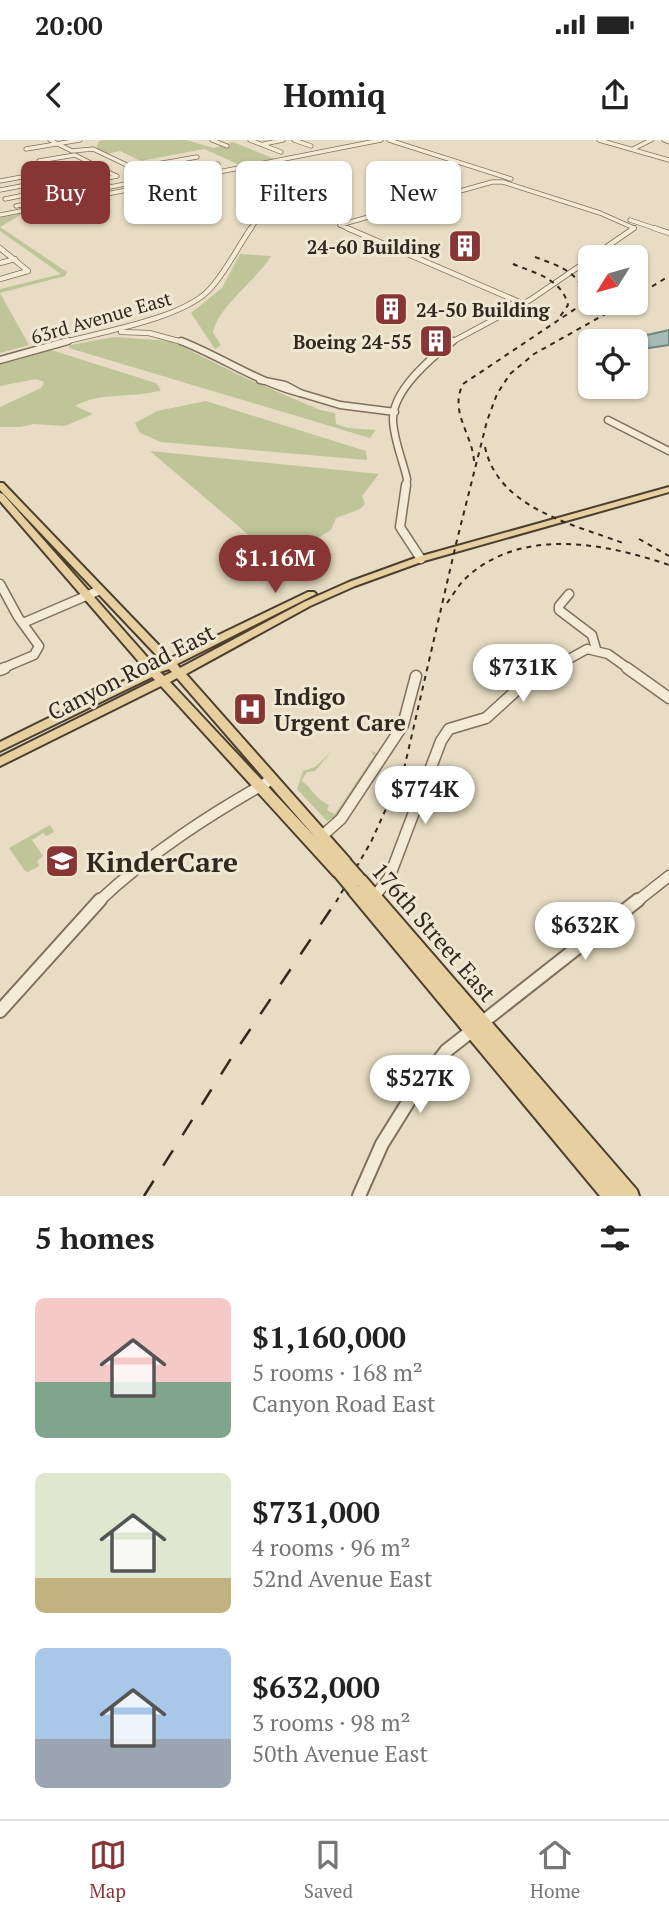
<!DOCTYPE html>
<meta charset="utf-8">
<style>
body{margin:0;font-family:"PT Serif",serif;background:#f6f6f6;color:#222;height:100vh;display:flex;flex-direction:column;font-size:26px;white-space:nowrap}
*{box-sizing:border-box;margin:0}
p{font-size:23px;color:#767676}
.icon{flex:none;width:38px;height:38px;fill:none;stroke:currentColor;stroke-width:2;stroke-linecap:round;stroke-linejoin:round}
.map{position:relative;height:1056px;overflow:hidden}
.details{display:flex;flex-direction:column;background:#fff;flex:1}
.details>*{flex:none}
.top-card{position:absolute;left:21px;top:21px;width:628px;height:63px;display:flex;gap:14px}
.needle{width:46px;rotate:233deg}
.fabs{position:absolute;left:578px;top:105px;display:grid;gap:14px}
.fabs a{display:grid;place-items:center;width:70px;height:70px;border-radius:10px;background:#fff;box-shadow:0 2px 5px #0004;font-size:35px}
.price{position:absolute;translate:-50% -60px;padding:0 16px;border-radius:24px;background:#fff;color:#222;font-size:23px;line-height:46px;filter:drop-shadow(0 2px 4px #0008)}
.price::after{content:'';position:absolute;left:50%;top:42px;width:21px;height:16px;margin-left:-10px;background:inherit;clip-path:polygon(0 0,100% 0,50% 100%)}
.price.current{background:#873535;color:#fff}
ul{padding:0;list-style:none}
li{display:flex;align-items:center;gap:21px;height:175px;padding:0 35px}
li span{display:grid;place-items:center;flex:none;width:196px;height:140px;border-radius:10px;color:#555}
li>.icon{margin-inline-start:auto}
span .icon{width:84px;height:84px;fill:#fffc;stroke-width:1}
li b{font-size:30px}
h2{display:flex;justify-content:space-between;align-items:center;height:84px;padding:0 35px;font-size:30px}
.tag{padding:0 24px;border-radius:10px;background:#fff;box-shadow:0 2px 5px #0004;font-size:24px;line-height:63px}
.tag.current{background:#873535;color:#fff}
.status{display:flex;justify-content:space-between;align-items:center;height:49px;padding:0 35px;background:#fff;direction:ltr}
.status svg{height:19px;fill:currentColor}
header{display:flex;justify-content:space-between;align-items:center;height:91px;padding:0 35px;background:#fff;font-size:32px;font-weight:700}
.tab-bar{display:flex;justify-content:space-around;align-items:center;height:98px;border-top:2px solid #e0e0e0;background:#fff;font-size:19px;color:#767676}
.tab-bar a{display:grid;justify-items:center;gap:4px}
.tab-bar .current{color:#873535}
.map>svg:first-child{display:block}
.green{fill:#bfc499}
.water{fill:#a5bbb5;stroke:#6e8881;stroke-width:2}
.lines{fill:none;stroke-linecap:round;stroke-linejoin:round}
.minor-far5-casing{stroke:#806f5d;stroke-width:5}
.minor-far4-casing{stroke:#806f5d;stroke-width:6}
.minor-far3-casing{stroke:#806f5d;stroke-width:9}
.minor-far2-casing{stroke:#806f5d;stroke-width:11}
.minor-far1-casing{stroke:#806f5d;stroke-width:13}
.minor-casing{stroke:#806f5d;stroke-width:16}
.major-casing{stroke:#4e3e30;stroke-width:4}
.minor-far5{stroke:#f4ebd6;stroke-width:3.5}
.minor-far4{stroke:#f4ebd6;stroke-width:4.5}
.minor-far3{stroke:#f4ebd6;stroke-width:6}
.minor-far2{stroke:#f4ebd6;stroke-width:8}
.minor-far1{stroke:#f4ebd6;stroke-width:10}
.minor{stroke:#f4ebd6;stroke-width:12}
.major{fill:#e6d0a0;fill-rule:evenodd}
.rail-far1{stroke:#32281f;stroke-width:2;stroke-dasharray:5 5;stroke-linecap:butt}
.rail{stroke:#32281f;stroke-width:2.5;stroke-dasharray:18 18;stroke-linecap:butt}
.major-bridge-casing{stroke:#4e3e30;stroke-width:16;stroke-linecap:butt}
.major-bridge{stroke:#e6d0a0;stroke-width:12}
.labels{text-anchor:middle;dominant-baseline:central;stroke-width:6;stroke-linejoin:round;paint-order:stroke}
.far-poi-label{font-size:19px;font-weight:bold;fill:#32281f;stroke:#f0e8d2;text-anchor:end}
.far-street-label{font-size:19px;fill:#32281f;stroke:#f0e8d2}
.street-label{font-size:23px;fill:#32281f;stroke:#f0e8d2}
.poi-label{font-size:23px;font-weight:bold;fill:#32281f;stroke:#f0e8d2;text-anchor:start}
.near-poi-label{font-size:28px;font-weight:bold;fill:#32281f;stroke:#f0e8d2;text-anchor:start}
</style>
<div class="status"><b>20:00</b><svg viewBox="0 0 49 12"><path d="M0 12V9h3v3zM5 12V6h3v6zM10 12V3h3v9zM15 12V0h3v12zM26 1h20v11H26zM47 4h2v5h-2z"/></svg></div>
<header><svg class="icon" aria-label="back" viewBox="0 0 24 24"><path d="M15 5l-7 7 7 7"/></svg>Homiq<svg class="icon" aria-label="share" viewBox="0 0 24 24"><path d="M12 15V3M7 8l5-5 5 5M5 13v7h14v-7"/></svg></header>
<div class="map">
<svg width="669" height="1056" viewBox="0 0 669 1056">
<rect width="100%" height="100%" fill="#e8ddc4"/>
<g class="green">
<polygon points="104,0 186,0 214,8 233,2 275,19 242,26 204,9 141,21 120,11 107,14 96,9 99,1"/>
<polygon points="24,73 0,87 67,132 65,136 0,153 0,149 61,134 0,91 0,78"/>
<path d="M240,114L271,116C257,140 217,167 213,193L221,205L215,209L191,173L222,148Z"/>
<polygon points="0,153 29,205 0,213"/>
<polygon points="114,197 171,201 245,238 320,270 335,273 336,284 348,288 376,290 370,298 69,208 70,205"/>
<path d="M51,210L156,243L161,250C134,259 100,251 75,266L93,274L65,286L33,284L21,287H0V267L41,248L44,242L36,239L0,246V224Z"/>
<polygon points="206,261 366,311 367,320 161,302 140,293 135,283 157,271"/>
<polygon points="150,311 379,334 362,356 365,364 360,369 336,378 331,390 308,404 281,406 257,402"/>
<path d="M371,611L379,614L339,674L327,681L297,649L303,631L315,627L331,612L315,631L307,632L301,641C312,646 312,657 329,665L327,670L335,674L374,616Z"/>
<polygon points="50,685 54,692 46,696 43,693 32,700 43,716 37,721 39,726 28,732 25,731 9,708"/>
</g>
<polygon class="water" points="669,190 669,205 635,210 635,201 620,201"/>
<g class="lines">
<g class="minor-far5-casing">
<g id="minor-far5">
<polyline points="50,0 72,11 93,9 152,37 218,24"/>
<polyline points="212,0 227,6"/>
<polyline points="250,0 281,12"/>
<polyline points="294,0 311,6"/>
<polyline points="389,0 511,39"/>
<polyline points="599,0 669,20"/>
<polyline points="664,0 669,2"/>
<polyline points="264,4 283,0"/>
<polyline points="26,9 80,0"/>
<polyline points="633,9 651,0"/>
<polyline points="39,21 75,15 116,36"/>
<polyline points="134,28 197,17"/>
<polyline points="240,28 268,41 275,52 250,90"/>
<polyline points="0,41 92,24"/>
<polyline points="0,50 105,30"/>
<polyline points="5,59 117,36"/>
<polyline points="16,66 130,43"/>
<polyline points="0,75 381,0"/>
<polyline points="630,80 660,90"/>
<polyline points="340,85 492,42 503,42 600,73 634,88 631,90"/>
<polyline points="340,85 351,90"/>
</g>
</g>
<g class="minor-far4-casing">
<g id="minor-far4">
<polyline points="347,88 524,164"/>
<polyline points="654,88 669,93"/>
<polyline points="0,108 28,131 0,139"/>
<polyline points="592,117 634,88"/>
<polyline points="0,123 15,119"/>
<polyline points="121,192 149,193 186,203"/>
<path d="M61,203C101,192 180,179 208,151C225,134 237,108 251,88"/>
<polyline points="450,203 530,160 590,119"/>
</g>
</g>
<g class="minor-far3-casing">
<g id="minor-far3">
<path d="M181,201C222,217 257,242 300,253L285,245L260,240"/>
<polyline points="0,220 68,201"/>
<polyline points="300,253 340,265 395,272"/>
<polyline points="608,280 669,311"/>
<path d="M406,347L407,339C403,321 393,298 393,279C393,250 432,217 453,201"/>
</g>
</g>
<g class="minor-far2-casing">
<g id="minor-far2">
<polyline points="406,345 400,387 421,419"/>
<polyline points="0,444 18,477 39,506 34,515 1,529"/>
<polyline points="569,454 559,466 559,470 592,495 596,509"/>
<polyline points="23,483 100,450"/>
<polyline points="551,529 587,509 608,514 629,529"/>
</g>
</g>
<g class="minor-far1-casing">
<g id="minor-far1">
<polyline points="627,528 669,558"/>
<polyline points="0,530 5,528"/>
<polyline points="322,696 341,679 403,585 416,536"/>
<polyline points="374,757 389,738 441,601 449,589 486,578 519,548 554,528"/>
<path d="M98,762C150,713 209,675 271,640"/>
<polyline points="636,762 669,736"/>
</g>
</g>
<g class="minor-casing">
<g id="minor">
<polyline points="0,871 100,760"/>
<polyline points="359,1056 382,1004 410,959 446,911 638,760"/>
</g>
</g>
<g class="major-casing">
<g id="major">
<path d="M0,343H3L171,518L308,452H314L316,454L177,524L180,528L304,462L349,442L418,417L669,347V352L424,421L355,446L310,466L186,534L350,719L351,723L350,727L344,728L346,732L344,736L339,738L334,736L161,546L0,626V617L155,540L152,537L0,611V602L146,530L0,361V353L3,354L155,526L163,522L0,350ZM169,529L172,532L164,536L160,532ZM177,538L315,697L170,542Z"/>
<polygon points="360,734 365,736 637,1050 639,1056 600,1056 349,754 347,750 349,746 356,745 353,740 355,736"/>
</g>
</g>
<use href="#minor-far5" class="minor-far5"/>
<use href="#minor-far4" class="minor-far4"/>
<use href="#minor-far3" class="minor-far3"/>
<use href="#minor-far2" class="minor-far2"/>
<use href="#minor-far1" class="minor-far1"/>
<use href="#minor" class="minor"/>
<use href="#major" class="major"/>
<g class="rail-far1">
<path d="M535,117C556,125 578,131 585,154L577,166"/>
<path d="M513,124C535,133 562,139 568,165L559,178"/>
<polyline points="635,129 646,121"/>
<polyline points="635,157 669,136"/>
<path d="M485,307C498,368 572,384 623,403"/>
<path d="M474,321C472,293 449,272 463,244L590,159"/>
<polyline points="639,399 669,416"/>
<path d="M447,463C453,455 459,444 467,437C522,387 605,403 669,425"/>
<polyline points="336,762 371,702 404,629 456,404 487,281 497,254 510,234 534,214 625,163"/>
</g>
<polyline class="rail" points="144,1056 237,909 337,760"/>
<g class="major-bridge-casing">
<g id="major-bridge">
<polyline points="345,723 360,740"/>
<polyline points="339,732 354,750"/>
</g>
</g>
<use href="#major-bridge" class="major-bridge"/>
</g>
<defs>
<g id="building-square" transform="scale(1.75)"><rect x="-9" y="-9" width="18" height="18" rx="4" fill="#873535" stroke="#f0e8d2"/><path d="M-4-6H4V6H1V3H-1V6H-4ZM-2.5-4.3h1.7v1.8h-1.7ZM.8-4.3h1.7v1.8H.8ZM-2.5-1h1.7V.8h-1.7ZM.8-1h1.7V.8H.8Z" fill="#fff"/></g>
<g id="hospital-square" transform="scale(1.75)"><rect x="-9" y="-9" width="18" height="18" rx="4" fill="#873535" stroke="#f0e8d2"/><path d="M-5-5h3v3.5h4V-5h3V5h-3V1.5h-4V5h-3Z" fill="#fff"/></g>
<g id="school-square" transform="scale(1.75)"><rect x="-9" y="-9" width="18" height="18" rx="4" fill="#873535" stroke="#f0e8d2"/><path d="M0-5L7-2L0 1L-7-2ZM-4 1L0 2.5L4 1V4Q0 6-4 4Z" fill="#fff"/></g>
</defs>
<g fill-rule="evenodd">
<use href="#building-square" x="465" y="106"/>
<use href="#building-square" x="391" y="169"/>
<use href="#building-square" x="436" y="201"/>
<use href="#hospital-square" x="250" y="569"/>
<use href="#school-square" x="62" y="721"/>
</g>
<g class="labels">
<g class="far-poi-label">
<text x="440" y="106">24-60 Building</text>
<text x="416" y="169" text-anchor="start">24-50 Building</text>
<text x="412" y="201">Boeing 24-55</text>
</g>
<g class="far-street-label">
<text transform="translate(101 177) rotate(-16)">63rd Avenue East</text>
</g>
<g class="street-label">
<text transform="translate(131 532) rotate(-27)">Canyon Road East</text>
<text transform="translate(434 792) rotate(49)">176th Street East</text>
</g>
<g class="poi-label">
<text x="274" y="556">Indigo<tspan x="274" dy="26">Urgent Care</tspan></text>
</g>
<g class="near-poi-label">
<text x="86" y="721">KinderCare</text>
</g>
</g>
</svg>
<div class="fabs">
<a><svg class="needle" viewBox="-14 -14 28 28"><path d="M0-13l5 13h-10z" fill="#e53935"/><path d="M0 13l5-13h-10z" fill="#767676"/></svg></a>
<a><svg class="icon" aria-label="locate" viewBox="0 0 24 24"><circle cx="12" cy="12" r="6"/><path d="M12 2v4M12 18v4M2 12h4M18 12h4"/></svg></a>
</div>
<b class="price current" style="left:275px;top:455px">$1.16M</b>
<b class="price" style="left:523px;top:564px">$731K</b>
<b class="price" style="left:425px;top:686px">$774K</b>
<b class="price" style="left:585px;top:822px">$632K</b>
<b class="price" style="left:420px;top:975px">$527K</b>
<div class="top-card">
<a class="tag current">Buy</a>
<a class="tag">Rent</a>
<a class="tag">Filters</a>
<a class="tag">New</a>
</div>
</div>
<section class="details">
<h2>5 homes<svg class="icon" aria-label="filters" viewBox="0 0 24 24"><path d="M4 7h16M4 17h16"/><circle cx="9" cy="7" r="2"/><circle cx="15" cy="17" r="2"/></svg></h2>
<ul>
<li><span style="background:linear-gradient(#f6c9c9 60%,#7fa58c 0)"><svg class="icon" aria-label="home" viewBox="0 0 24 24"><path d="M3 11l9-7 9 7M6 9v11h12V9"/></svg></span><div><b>$1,160,000</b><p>5 rooms · 168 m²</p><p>Canyon Road East</p></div></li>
<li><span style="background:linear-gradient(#dfe7d0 75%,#c2b280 0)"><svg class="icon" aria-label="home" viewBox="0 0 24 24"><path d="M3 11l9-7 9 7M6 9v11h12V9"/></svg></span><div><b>$731,000</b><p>4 rooms · 96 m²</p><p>52nd Avenue East</p></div></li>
<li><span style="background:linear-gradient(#a9c7e8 65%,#9aa5b1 0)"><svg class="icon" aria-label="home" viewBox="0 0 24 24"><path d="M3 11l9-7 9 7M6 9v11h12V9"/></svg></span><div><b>$632,000</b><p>3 rooms · 98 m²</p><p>50th Avenue East</p></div></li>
</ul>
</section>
<nav class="tab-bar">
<a class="current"><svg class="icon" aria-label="map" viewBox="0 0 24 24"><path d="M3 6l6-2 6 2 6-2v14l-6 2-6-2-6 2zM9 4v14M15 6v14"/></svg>Map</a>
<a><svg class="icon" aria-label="saved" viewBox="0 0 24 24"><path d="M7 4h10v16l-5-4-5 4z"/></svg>Saved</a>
<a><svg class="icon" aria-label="home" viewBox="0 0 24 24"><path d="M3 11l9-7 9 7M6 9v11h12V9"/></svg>Home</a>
</nav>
